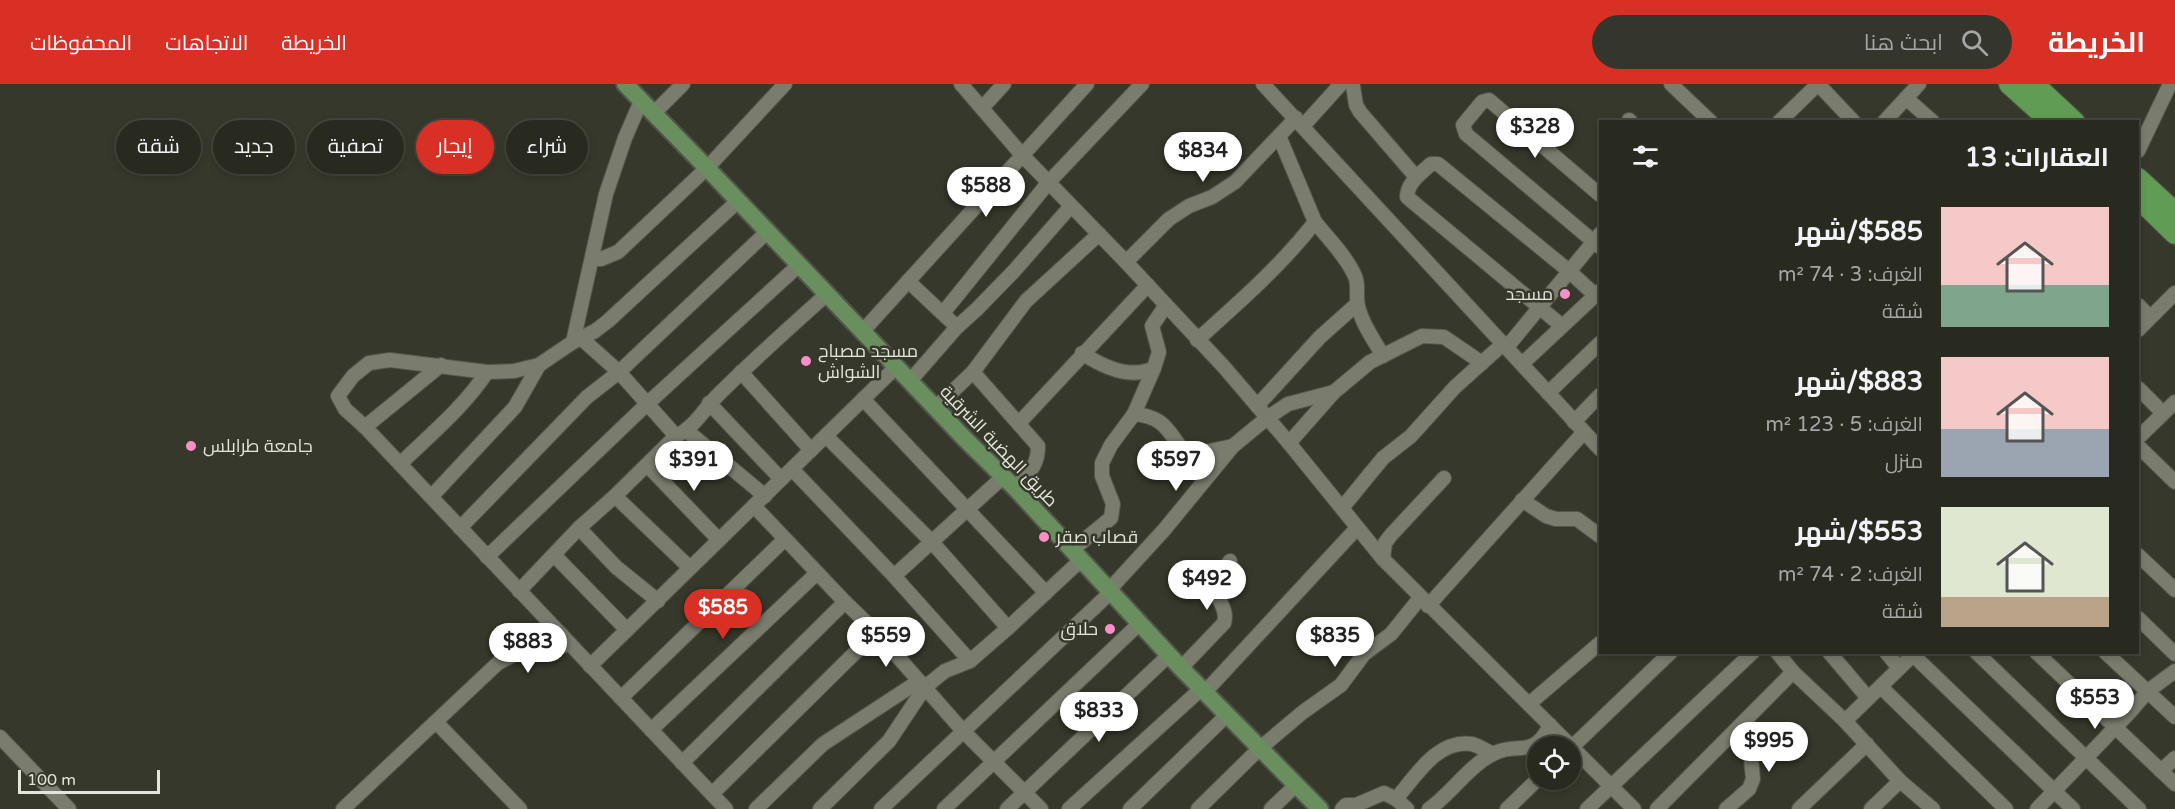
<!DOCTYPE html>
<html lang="ar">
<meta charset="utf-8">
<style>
body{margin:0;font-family:"Varela Round",Cairo,sans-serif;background:#34362d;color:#f1f3f6;direction:rtl;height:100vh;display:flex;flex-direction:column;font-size:22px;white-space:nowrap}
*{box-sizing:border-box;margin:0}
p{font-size:20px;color:#a5a7a5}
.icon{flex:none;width:33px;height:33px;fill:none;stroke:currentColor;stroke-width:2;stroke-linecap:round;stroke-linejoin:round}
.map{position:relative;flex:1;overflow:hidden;direction:ltr}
.panel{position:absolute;left:1599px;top:36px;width:540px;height:534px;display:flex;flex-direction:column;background:#282a20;border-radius:0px;box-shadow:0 3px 9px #0003,0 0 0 2px #44463e;direction:rtl}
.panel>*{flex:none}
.banner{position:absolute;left:18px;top:36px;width:570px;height:54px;direction:rtl;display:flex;gap:12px}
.buttons{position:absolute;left:1527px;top:652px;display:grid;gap:12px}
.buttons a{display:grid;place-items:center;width:54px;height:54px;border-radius:50%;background:#282a20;box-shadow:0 3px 9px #0003,0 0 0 2px #44463e;font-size:30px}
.scale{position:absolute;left:18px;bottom:15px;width:142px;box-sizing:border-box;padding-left:6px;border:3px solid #e3e4dc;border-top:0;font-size:16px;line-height:21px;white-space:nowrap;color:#e3e4dc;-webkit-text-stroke:4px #36382b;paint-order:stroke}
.price{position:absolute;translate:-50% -51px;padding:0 14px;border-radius:21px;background:#fff;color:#222;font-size:20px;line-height:39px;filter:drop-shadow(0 2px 3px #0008)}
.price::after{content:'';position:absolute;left:50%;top:36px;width:18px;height:14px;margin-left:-9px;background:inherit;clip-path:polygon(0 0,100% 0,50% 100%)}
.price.on{background:#d93025;color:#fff}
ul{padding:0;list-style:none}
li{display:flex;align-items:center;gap:18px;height:150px;padding:0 30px}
li span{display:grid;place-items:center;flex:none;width:168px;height:120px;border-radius:0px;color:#555}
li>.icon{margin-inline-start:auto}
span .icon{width:72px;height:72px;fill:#fffc;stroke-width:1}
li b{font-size:26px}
h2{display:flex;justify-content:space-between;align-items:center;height:72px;padding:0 30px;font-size:26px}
.chip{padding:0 21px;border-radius:27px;background:#282a20;box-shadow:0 3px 9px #0003,0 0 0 2px #44463e;font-size:21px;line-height:54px}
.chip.on{background:#d93025;color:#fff}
header{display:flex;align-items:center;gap:36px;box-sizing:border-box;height:84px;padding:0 30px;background:#d93025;color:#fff}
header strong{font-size:28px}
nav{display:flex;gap:33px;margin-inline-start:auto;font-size:21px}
.search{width:420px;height:54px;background:#34362d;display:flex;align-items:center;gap:15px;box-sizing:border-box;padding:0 21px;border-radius:33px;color:#a5a7a5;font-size:22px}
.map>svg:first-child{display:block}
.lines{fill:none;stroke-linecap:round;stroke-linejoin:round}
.minor-casing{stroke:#54564c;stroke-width:16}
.major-casing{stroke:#54564c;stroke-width:20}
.highway-casing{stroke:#54564c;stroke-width:22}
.minor{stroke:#7a7c6e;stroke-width:14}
.major{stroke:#6a8f5e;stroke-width:16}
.highway{stroke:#609c54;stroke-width:20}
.poi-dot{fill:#fa8fc8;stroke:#36382b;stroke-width:2}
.labels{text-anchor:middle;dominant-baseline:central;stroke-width:5;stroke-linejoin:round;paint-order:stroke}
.poi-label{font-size:18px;fill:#e3e4dc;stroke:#36382b;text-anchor:start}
.street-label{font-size:18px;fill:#e3e4dc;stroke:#36382b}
</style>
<header>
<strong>الخريطة</strong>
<div class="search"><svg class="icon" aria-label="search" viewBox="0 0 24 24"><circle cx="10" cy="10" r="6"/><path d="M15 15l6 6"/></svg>ابحث هنا</div>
<nav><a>الخريطة</a><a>الاتجاهات</a><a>المحفوظات</a></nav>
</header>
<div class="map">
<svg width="2175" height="725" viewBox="0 0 2175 725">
<rect width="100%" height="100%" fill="#36382b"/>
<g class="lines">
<g class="minor-casing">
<g id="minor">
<polyline points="961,0 1022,71 1126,178 1224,283 1289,359 1383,475 1634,725"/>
<polyline points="1263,0 1600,365"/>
<polyline points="1671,0 1711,38"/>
<polyline points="1818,0 1854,38"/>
<polyline points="1353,2 1356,21 1360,28 1416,93"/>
<polyline points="1906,14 1933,38"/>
<polyline points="641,17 625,54 606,110 573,258 539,281 514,287 487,288 390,276 369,279 353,292 338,312 345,325 365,343 726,725"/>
<polyline points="982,24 1004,0"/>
<polyline points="653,30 683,0"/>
<polyline points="1629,36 1631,38"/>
<polyline points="1779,38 1818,0"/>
<polyline points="1884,38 1919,0"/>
<polyline points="1303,42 1341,0"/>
<polyline points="2138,67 2170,0"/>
<polyline points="1600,111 1489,16 1482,18 1463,41 1466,50 1600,163"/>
<path d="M1315,138C1328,154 1345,171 1354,190C1360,201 1355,210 1358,222C1362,240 1374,256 1383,272"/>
<polyline points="592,175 601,175 618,168 707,84 785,0"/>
<polyline points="1126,178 1169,135 1189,122 1212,113 1235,98 1296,34"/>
<polyline points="908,197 957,243"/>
<polyline points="2138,221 2150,233"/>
<polyline points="943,229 1048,99 1142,0"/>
<path d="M1562,242L1407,113C1407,99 1421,89 1431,80H1438L1569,187L1595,211"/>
<polyline points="2138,246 2175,209"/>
<polyline points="862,248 1087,0"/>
<polyline points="582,255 619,288 676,352"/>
<path d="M1197,256C1238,219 1281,182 1315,138L1279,52"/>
<polyline points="573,258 595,247 608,237 738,117"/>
<polyline points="1507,263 1600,150"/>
<path d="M1082,269C1103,283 1130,296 1154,284L1159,268L1152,242L1166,221"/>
<polyline points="1522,280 1600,207"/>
<polyline points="741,288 811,366"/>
<path d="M973,288L1038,362C1038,383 1028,389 1015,404"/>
<polyline points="910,297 957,243 977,225 1014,187 1071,122"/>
<polyline points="2138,304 2163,329"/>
<polyline points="1548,309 1600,259"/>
<polyline points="863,315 1046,509"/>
<polyline points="709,319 781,395"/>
<polyline points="1257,322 1320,253 1357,220"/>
<polyline points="935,324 973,288 1026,217 1099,150"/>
<path d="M1134,330C1166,333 1167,347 1186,370L1190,371L1233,362"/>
<polyline points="1574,338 1600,311"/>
<polyline points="1019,339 1148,201"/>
<polyline points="365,343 441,281"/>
<polyline points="687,347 765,412"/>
<polyline points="826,352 931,457 1008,544"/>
<polyline points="2138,354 2175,318"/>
<polyline points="1289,359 1334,308 1370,278 1422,252 1444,253 1482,279"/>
<polyline points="2138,362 2175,398"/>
<path d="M400,380C430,351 464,323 487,288"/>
<polyline points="647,381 719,456"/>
<polyline points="792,385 894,492 970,577 1008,544 1081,476"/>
<polyline points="615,412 690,484"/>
<polyline points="431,413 515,323 539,281"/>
<polyline points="1522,416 1546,432 1556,435 1577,435 1600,452"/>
<polyline points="754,422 845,518 876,548 963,647 1041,725"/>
<polyline points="1342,424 1383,374 1411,352 1455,303 1504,259"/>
<polyline points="460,444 587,313 619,288 767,148"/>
<polyline points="579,444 616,483 658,517"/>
<polyline points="1072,466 1111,434 1113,420 1102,392 1102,379 1111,361 1134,330 1154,284"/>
<polyline points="2138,471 2175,506"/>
<polyline points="555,472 627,546"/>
<polyline points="487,473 647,320 799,181"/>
<polyline points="1383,475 1385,459 1391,451 1444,394"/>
<polyline points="894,492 1003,393"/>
<polyline points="1109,506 1164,446 1233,362 1267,334 1288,320 1334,308"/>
<path d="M519,507L579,444L615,412L676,352C694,344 704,325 718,311C753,276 790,243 827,210"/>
<polyline points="1428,522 1584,348"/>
<polyline points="2138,534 2175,570"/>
<polyline points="1777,568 1793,588 1845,637 1900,697 1933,725"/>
<polyline points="1829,568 1868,614"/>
<polyline points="1886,568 1899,584"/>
<polyline points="1976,568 2139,725"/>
<polyline points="2036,568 2175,700"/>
<polyline points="2105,568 2175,633"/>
<polyline points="529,571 570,560"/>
<polyline points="1913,571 2073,725"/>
<polyline points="590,582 896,283"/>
<path d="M1181,584L1224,539C1229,524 1213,514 1217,498C1219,491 1226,483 1230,477"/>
<polyline points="1881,603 2006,725"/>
<polyline points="1205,608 1357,444"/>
<polyline points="621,614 785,455"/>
<polyline points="1529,620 1600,559"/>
<polyline points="1845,637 1916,568"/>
<polyline points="436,638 520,725"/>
<polyline points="651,646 817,489"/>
<polyline points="0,653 69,725"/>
<polyline points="1570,665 1671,568"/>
<polyline points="682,679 845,518"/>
<polyline points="2161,687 2175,674"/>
<polyline points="712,710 876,548"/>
<path d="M1396,715C1416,692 1437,655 1472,660C1479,662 1487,667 1493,670"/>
<polyline points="343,725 498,579 523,566 561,550"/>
<polyline points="756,725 823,660 919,597"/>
<polyline points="820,725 889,657 925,603 945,587 970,577"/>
<polyline points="881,725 1111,508"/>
<polyline points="944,725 1140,539"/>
<polyline points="1007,725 1169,571"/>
<polyline points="1069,725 1201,605"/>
<polyline points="1130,725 1227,631"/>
<polyline points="1198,725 1259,665 1303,628 1341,601 1364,570 1391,550 1420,514"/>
<polyline points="1271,725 1296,701"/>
<polyline points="1342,725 1346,721 1356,721 1384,709 1396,715 1407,725"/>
<path d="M1429,725C1451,710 1470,680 1495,669C1519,658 1534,675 1550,641"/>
<polyline points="1507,725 1538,695"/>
<polyline points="1587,725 1753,568"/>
<polyline points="1657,725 1793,588"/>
<polyline points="1726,725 1749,705 1753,695 1747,635"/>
<polyline points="1799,725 1867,660"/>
<polyline points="1871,725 1900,697"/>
<polyline points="2037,725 2129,629 2148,607 2175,587"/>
</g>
</g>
<g class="major-casing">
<polyline id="major" points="625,0 707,84 964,354 1015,404 1181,584 1320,725"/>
</g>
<g class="highway-casing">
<g id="highway">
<polyline points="2009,0 2051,38"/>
<polyline points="2034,0 2075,38"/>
<polyline points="2138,94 2175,128"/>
<polyline points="2138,114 2175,150"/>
</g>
</g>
<use href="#minor" class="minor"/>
<use href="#major" class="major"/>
<use href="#highway" class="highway"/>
</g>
<g class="poi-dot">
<circle cx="1565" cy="210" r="6"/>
<circle cx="806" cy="277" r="6"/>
<circle cx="191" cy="362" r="6"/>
<circle cx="1044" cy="453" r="6"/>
<circle cx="1110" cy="545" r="6"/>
</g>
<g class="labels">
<g class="poi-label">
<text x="1553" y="210" text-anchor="end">مسجد</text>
<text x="818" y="267">مسجد مصباح<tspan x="818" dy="21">الشواش</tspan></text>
<text x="203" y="362">جامعة طرابلس</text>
<text x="1056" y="453">قصاب صقر</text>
<text x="1098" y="545" text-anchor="end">حلاق</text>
</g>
<g class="street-label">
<text transform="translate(999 362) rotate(46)">طريق الهضبة الشرقية</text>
</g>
</g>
</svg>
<div class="buttons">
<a><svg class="icon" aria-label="locate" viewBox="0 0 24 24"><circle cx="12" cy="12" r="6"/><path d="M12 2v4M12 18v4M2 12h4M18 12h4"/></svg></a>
</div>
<div class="scale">100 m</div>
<b class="price" style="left:1535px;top:75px">$328</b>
<b class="price" style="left:1203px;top:99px">$834</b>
<b class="price" style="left:986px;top:134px">$588</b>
<b class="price" style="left:694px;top:408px">$391</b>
<b class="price" style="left:1176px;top:408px">$597</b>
<b class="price" style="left:1207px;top:527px">$492</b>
<b class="price on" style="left:723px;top:556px">$585</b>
<b class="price" style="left:886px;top:584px">$559</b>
<b class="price" style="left:1335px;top:584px">$835</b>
<b class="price" style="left:528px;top:590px">$883</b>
<b class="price" style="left:2095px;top:646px">$553</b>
<b class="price" style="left:1099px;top:659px">$833</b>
<b class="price" style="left:1769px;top:689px">$995</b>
<div class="banner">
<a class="chip">شراء</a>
<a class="chip on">إيجار</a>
<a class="chip">تصفية</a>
<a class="chip">جديد</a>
<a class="chip">شقة</a>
</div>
<section class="panel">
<h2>العقارات: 13<svg class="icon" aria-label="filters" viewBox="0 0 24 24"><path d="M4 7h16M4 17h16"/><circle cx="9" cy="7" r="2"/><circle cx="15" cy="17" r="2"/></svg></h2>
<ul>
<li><span style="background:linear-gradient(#f6c9c9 65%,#7fa58c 0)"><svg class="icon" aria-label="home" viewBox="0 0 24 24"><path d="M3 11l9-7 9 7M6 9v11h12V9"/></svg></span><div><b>$585/شهر</b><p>الغرف: 3 · 74 m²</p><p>شقة</p></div></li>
<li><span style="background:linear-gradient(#f6c9c9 60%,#9aa5b1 0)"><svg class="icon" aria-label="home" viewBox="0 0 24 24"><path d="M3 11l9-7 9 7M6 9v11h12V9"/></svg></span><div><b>$883/شهر</b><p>الغرف: 5 · 123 m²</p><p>منزل</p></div></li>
<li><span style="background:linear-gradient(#dfe7d0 75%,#b9a48a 0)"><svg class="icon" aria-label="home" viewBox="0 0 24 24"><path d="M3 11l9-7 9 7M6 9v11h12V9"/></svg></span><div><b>$553/شهر</b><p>الغرف: 2 · 74 m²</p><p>شقة</p></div></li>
</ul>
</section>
</div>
